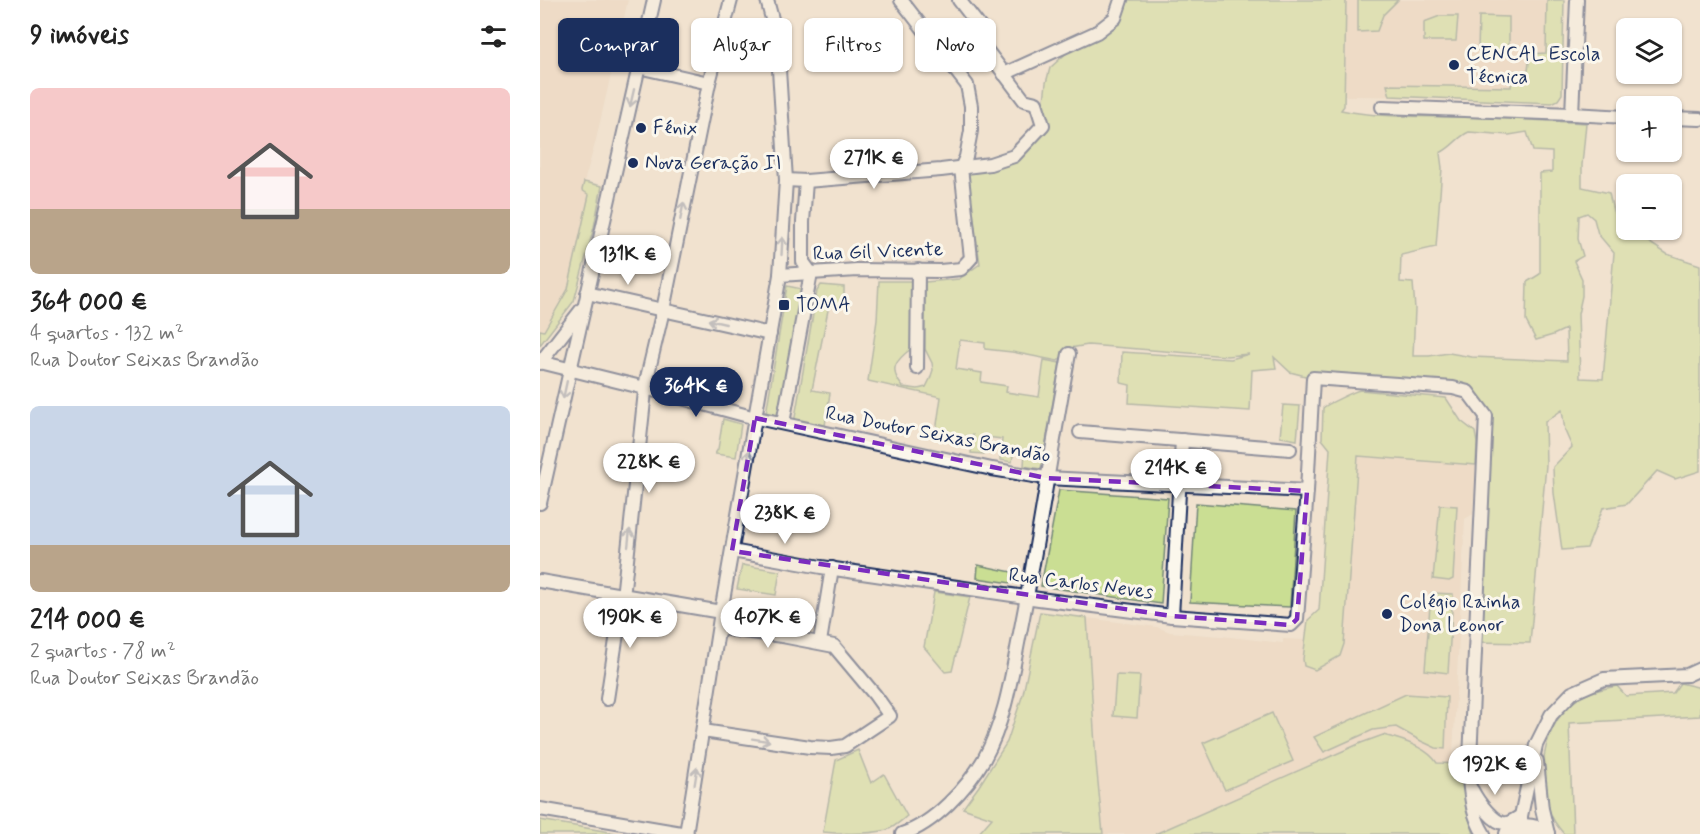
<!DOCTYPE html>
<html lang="pt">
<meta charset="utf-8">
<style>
body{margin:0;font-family:Mynerve,sans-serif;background:#f2f2f2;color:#222;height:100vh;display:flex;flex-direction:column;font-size:22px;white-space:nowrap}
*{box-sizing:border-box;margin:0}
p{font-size:20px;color:#767676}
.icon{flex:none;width:33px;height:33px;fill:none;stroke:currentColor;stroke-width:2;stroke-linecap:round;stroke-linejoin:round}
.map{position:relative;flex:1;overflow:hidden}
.drawer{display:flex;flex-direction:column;background:#fff;width:540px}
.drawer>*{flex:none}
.top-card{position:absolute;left:18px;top:18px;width:570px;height:54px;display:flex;gap:12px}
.tools{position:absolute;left:1076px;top:18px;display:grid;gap:12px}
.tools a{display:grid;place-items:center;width:66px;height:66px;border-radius:9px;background:#fff;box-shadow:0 2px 4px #0004;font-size:30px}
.price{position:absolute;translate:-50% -51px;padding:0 14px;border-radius:21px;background:#fff;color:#222;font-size:20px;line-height:39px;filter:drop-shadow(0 2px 3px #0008)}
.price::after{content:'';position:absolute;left:50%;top:36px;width:18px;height:14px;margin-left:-9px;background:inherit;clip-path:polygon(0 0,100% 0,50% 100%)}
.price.active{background:#1b2f5e;color:#fff}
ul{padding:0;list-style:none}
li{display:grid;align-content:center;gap:12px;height:318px;padding:0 30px}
li span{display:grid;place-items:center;height:186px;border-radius:9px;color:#555}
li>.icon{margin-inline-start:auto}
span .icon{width:108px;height:108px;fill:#fffc;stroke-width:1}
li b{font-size:26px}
h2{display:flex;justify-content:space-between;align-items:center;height:72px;padding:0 30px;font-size:26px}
.chip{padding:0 21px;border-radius:9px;background:#fff;box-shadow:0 2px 4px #0004;font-size:21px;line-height:54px}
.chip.active{background:#1b2f5e;color:#fff}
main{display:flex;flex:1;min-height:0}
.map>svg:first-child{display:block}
.built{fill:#ead3ba}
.green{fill:#cade93;stroke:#728678;stroke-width:1.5;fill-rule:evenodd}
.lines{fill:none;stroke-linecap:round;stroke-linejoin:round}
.minor-casing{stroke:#1b2f5e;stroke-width:16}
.secondary-casing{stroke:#1b2f5e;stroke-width:22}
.minor{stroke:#fbf7ec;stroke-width:12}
.secondary{stroke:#fbf7ec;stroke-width:18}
.oneway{stroke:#8b93a5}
.marked{fill:none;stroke:#7b2cbf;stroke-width:4.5;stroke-dasharray:12 8;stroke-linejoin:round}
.poi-dot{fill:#1b2f5e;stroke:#fbf7ec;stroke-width:2}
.labels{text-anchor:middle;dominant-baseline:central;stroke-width:6;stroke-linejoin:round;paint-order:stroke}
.poi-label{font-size:20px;fill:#1b2f5e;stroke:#fbf7ec;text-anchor:start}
.street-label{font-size:20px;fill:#1b2f5e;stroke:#fbf7ec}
</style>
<main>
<section class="drawer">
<h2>9 imóveis<svg class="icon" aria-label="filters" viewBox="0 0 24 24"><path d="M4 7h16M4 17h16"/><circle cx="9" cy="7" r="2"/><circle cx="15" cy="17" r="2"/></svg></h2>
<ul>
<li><span style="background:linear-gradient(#f6c9c9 65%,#b9a48a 0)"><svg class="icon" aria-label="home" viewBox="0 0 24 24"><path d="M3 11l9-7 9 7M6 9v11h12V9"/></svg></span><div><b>364 000 €</b><p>4 quartos · 132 m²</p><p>Rua Doutor Seixas Brandão</p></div></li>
<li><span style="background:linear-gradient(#c9d6e8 75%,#b9a48a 0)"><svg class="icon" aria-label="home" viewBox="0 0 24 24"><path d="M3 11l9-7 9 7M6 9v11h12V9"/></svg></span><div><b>214 000 €</b><p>2 quartos · 78 m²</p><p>Rua Doutor Seixas Brandão</p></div></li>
</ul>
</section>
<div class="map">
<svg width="1160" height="834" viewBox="0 0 1160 834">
<rect width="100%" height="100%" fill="#f1e2cf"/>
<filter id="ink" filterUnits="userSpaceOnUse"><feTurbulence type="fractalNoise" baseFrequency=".0167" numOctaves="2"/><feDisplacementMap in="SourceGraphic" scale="12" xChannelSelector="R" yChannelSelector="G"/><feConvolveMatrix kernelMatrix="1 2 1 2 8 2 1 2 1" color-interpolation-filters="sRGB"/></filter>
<g filter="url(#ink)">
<g class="built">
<polygon points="0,0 88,0 55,144 44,182 62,186 55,222 34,301 6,338 0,336"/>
<polygon points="806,0 1024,0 1022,94 1018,100 1012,103 905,97 805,96"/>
<polygon points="820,390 906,398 921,421 935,432 937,443 933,514 925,519 913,754 921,755 921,764 897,763 893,757 861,740 821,743 615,834 563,834 556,762 547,618 617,627 630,632 681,636 743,643 743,639 766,640 768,620 779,610 790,449 782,439 783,408 787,404 797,402 813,391"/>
</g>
<g class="green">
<path d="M580,0H806L804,106L801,110C840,118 881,116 921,117C963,118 1004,121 1046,123L1042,165V187L1069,193L1073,211L1086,225V230H1090L1127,254L1160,265V471L1135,479L1117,471L1087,504L1063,508L1047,548L1022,550L1014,493L1013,467L1032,447L1025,431L1022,410L1005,422L1006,465L990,643L935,642L946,416L928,392L773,378L750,372L734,357L736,368L712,370L710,411L589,403L590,385L581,383L582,352L691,359L709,354L687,356L548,345L530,348L518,361L472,352L445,349V343L420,340L416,369L442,373L441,382L467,386L466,392L499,397L504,360L520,363L501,469L484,466L485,450L474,449L472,462L460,460L462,439L446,437L444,454L431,453L433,435L404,439L395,438L401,397L328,381L337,320L339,281H371L372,348C355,361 348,369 363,387L378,389L386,387L390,379L393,370L392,363L385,349V282L419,279L440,264L427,171L489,144L501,127L506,83L510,68L531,49L573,19ZM929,132L969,135L987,132L993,151L1012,152V172L1000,173V274L987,282L986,321L996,340L1013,335L1026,329L1027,361L932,357L909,353L889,356H873L875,309L873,283L860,282L861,255L896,247L902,168L900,153C913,147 917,137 929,132ZM1047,213L1054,219L1058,234L1074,253L1063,379L1040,378L1038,314L1042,296V279L1034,261L1043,256L1038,239L1039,216Z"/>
<polygon points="818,0 858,0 843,15 837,31 818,32"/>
<polygon points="1007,0 1024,0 1022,94 1018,100 1012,103 850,96 847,85 971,87 972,71 988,71 990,54 1006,53"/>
<polygon points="900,16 918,16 916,41 884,41 884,22"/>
<polygon points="939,16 969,17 969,50 938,50"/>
<polygon points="44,182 62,186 54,227 34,301 0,345 0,330 4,331 28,289 49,195 42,190"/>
<polygon points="281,285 304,287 304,307 289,305 272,390 290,393 284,432 254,423 277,291"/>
<polygon points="247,286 262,289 241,419 225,420"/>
<path d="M820,390L906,398L921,421L935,432L937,443L936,465L818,456L804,644L800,656L775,670L764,666L763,659L768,620L779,610L790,449L782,439L783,408C787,404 815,391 820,390Z"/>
<polygon points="743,405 760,406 757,440 740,437"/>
<polygon points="183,419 201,424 196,457 175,454 178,449"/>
<polygon points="519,490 628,498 621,604 501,586"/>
<polygon points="656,503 756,511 750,607 650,602"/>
<polygon points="900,505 917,506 913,579 909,581 893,579"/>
<polygon points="202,565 240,571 236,595 197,589"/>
<polygon points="438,565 472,572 471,583 437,578"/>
<polygon points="394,592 430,597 412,671 405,672 384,647"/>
<polygon points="891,593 913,594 908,673 885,670"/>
<polygon points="500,612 547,618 556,762 563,834 438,834 452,818 423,808 439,786 467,742 483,694"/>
<polygon points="576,675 600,676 597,718 573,716"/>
<path d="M1140,683L1157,687L1160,690V716L1029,723L1033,834H1024C1018,827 1012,820 1009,810C997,776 1002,731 1030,705C1043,693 1060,689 1077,686L1086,696L1133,693Z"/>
<polygon points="866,694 907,697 905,749 896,748 881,741 856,727 833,730 784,752 774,737"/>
<polygon points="732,713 753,761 685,790 663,743"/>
<path d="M843,735C860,739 887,747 897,763L921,764L926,810L934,834H615L821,743Z"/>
<path d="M318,750L331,783L344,774L367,816C361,821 355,827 347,830C329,834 303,834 283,832L296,760Z"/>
<polygon points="0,820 75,833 75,834 0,834"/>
</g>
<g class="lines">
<g class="minor-casing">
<g id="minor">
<polyline points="361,0 427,85 431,106 431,131 426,157 421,168"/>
<polyline points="98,67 169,83"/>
<polyline points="464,74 557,32 575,18 581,0"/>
<polyline points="842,107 1032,114 1037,0"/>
<polyline points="1032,114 1086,117"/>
<polyline points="1131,118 1160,119"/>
<polyline points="246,180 266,181 401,170 450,164 474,156 503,125 496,103 484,100 436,36 443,31 419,0"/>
<polyline points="240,275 317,270 400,271 421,269 431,258 421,168"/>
<polyline points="47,293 230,334"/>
<polyline points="0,362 105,388 208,416 452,469 506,478 767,491"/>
<polyline points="0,363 42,309"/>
<polyline points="377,368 378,270"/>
<polyline points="243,423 271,273 263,262 263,222 266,181"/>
<polyline points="540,432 750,449"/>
<polyline points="0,503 114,0"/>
<path d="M192,551L281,567L499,599L632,616L751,625L757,619L767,491L773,378L913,388L928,392L946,416L929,780C931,799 933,817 944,834"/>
<polyline points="0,581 181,612"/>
<polyline points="632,616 642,440"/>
<polyline points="280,642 292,568"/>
<polyline points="67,699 84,588 106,382 123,310 169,83 191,0"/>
<polyline points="163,731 270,747 291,748 305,746 350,716 335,695 294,646 242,636 180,628"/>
<polyline points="997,761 1002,809 1008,834"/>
<path d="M932,790C937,800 955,826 967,823C972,822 977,818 981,816"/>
<polyline points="0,809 147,834"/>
<polyline points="981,828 981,816 996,745 1011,715 1032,693 1064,679 1147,675 1160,669"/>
<polyline points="146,834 181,612 240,275 246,180 237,38 227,0"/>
<path d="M362,834C394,824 427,788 444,759C466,719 472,672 481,628C499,537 512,445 529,354"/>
</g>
</g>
<g class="secondary-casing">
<path id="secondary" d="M969,834C981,826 993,827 1005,834"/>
</g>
<use href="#minor" class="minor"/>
<use href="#secondary" class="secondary"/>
</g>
<defs><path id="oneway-shaft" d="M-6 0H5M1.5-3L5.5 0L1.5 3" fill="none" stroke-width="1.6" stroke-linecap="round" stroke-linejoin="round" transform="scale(1.5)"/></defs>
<g class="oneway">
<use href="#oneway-shaft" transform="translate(92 98) rotate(103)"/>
<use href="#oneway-shaft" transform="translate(142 211) rotate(-79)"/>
<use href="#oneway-shaft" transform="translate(242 246) rotate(-87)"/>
<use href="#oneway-shaft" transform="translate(177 322) rotate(-167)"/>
<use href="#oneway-shaft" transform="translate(25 390) rotate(102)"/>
<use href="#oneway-shaft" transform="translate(208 459) rotate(-80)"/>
<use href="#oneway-shaft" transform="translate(89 538) rotate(-84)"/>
<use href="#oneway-shaft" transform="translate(221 740) rotate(9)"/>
<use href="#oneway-shaft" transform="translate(156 776) rotate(-81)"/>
</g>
</g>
<path d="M0 0H1160V834H0ZM215,418L506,478L767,491L757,619L751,625L632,616L192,551Z" fill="#f1e2cf" fill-opacity=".55" fill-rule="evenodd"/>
<path class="marked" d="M215,418L506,478L767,491L757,619L751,625L632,616L192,551Z"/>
<g class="poi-dot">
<circle cx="914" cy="65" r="6"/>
<circle cx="101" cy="128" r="6"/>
<circle cx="93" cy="163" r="6"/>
<rect x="238" y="299" width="12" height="12" rx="3"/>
<circle cx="847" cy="614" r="6"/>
</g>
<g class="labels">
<g class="poi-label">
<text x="926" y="54">CENCAL Escola<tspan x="926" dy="23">Técnica</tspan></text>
<text x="113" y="128">Fénix</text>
<text x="105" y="163">Nova Geração II</text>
<text x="256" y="305">TOMA</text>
<text x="859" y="602">Colégio Rainha<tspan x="859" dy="23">Dona Leonor</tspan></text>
</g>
<g class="street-label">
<text transform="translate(338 252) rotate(-2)">Rua Gil Vicente</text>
<text transform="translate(398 435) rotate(11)">Rua Doutor Seixas Brandão</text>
<text transform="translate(541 584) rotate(7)">Rua Carlos Neves</text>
</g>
</g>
</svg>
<div class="tools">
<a><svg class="icon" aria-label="layers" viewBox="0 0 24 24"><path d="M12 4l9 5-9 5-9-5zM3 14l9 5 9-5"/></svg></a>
<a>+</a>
<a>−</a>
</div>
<b class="price" style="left:334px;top:190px">271K €</b>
<b class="price" style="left:88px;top:286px">131K €</b>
<b class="price active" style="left:156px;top:418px">364K €</b>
<b class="price" style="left:109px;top:494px">228K €</b>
<b class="price" style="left:636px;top:500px">214K €</b>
<b class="price" style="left:245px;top:545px">238K €</b>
<b class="price" style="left:90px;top:649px">190K €</b>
<b class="price" style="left:228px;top:649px">407K €</b>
<b class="price" style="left:955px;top:796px">192K €</b>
<div class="top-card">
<a class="chip active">Comprar</a>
<a class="chip">Alugar</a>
<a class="chip">Filtros</a>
<a class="chip">Novo</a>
</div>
</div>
</main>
